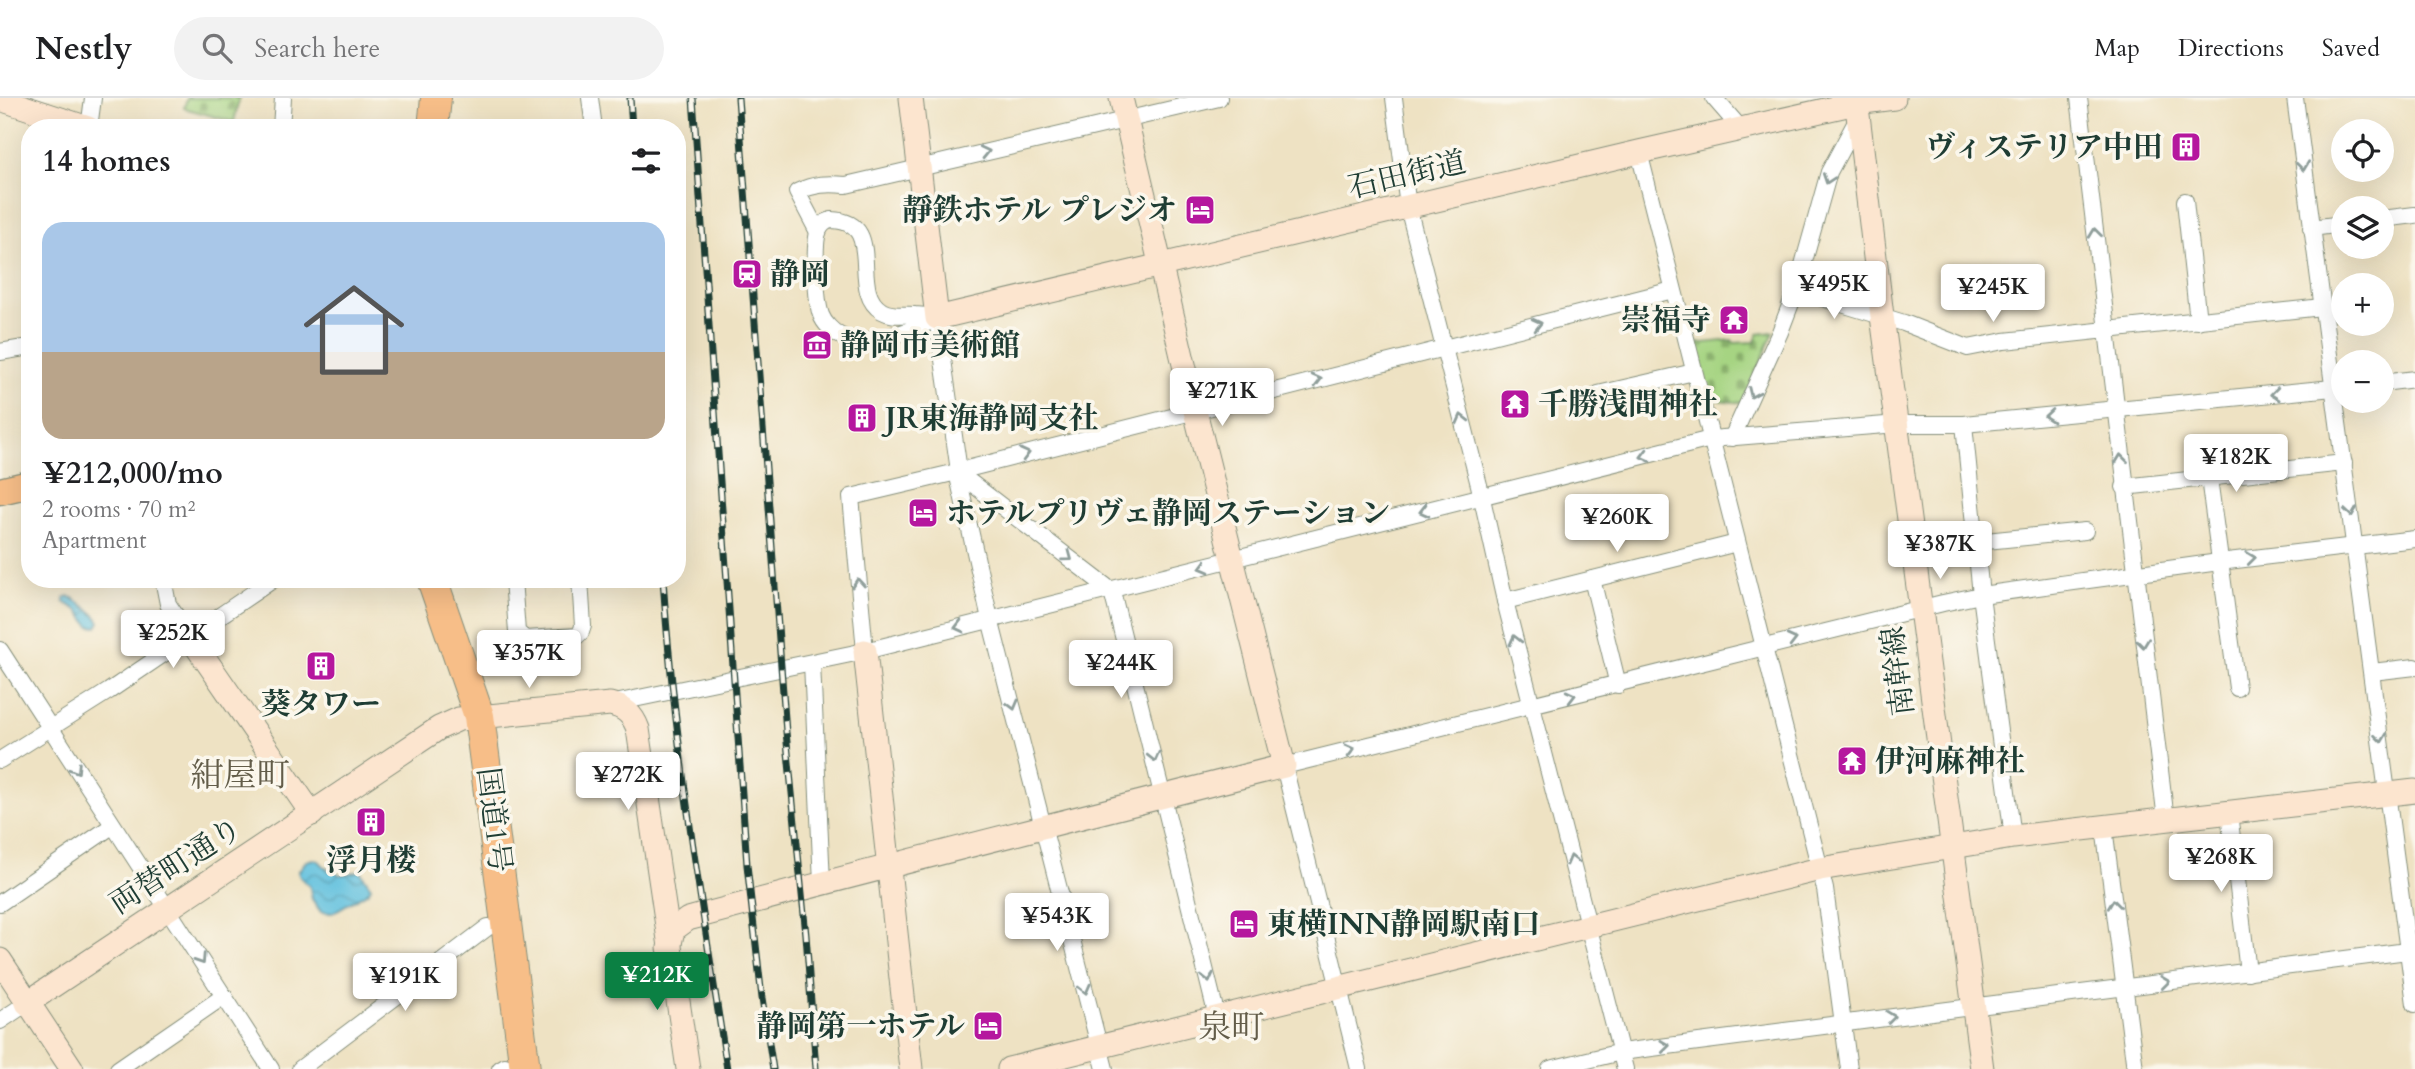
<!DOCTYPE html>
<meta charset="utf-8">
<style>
body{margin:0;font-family:Cardo,"Noto Serif JP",serif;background:#f2f2f2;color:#202124;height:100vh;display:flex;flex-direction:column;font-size:26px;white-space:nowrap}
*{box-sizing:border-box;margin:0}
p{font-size:23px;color:#757577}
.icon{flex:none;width:38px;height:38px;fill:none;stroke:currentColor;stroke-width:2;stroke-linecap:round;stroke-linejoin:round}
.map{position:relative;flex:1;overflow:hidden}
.side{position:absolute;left:21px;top:21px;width:665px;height:469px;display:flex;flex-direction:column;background:#fff;border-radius:28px;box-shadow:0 7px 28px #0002}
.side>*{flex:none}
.tools{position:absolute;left:2331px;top:21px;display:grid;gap:14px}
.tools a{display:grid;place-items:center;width:63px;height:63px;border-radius:50%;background:#fff;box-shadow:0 7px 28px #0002;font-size:35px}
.price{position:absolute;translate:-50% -60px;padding:0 16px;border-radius:7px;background:#fff;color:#222;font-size:23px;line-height:46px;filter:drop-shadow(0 2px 4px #0008)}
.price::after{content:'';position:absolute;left:50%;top:42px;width:21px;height:16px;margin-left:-10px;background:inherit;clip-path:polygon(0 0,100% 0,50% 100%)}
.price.selected{background:#0b8043;color:#fff}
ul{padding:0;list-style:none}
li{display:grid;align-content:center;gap:14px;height:371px;padding:0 21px}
li span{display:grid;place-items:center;height:217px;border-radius:21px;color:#555}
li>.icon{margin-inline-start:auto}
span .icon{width:126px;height:126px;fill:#fffc;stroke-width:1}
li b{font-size:30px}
h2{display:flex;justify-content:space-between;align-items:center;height:84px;padding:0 21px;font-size:30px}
header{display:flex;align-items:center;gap:42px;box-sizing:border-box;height:98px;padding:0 35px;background:#fff;border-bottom:2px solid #e0e0e0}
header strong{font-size:33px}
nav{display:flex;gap:38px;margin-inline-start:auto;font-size:24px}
.search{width:490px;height:63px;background:#f2f2f2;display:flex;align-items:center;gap:18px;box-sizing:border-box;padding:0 24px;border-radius:38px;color:#757577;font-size:26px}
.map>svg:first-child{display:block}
.cemetery{fill:url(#cemetery-stones);stroke:#62885b;stroke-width:2}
.water{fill:url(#water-waves);stroke:#3f7e89;stroke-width:2}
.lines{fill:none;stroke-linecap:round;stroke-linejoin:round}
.street-casing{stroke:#86907c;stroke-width:18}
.secondary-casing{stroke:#86907c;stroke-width:25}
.primary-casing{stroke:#86907c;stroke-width:29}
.highway-casing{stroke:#86907c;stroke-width:32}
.street{stroke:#fff;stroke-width:16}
.secondary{stroke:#fce5cf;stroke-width:23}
.primary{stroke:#f7be88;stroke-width:26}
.highway{stroke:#f7be88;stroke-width:30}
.rail-casing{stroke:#1f3d34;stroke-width:7}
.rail{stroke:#fbf7ec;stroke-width:4.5;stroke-dasharray:13;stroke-linecap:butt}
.oneway{stroke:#8f9e9a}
.labels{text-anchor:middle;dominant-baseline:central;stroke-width:7;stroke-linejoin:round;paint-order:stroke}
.poi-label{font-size:30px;font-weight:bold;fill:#1f3d34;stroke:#fbf7ec;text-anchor:start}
.street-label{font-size:30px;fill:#1f3d34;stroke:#fbf7ec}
.quarter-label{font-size:33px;fill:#635d49;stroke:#fbf7ec}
</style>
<header>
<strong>Nestly</strong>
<div class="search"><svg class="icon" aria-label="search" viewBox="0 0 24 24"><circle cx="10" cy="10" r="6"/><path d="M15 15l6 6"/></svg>Search here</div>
<nav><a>Map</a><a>Directions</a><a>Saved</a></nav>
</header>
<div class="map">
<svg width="2415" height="971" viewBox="0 0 2415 971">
<defs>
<pattern id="cemetery-stones" width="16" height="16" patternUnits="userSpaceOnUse" patternTransform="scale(1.75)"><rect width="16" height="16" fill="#a6d482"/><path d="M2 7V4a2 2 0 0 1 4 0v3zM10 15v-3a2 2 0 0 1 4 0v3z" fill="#87ad6b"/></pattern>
<pattern id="water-waves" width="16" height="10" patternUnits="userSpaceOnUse" patternTransform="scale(1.75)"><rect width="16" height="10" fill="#5fc0de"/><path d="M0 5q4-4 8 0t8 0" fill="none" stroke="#4e9db5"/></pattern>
</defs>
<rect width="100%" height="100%" fill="#fbf7ec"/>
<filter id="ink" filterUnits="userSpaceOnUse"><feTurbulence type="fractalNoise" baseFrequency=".0143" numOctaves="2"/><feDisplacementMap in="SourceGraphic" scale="14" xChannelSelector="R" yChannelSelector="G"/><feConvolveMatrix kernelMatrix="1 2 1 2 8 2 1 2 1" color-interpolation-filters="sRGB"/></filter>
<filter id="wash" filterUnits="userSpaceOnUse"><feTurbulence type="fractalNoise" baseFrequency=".00686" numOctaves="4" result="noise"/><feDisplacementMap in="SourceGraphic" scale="28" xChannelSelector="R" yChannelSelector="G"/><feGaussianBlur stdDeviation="1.57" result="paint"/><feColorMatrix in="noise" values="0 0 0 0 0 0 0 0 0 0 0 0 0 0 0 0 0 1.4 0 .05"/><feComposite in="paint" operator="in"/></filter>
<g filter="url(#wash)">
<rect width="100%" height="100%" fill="#eee2c3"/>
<g class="cemetery">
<polygon points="187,0 239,0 234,24 184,10"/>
<polygon points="1774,234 1743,305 1710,301 1693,246 1732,242 1734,245 1755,244 1758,236"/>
</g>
<g class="water">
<path d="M69,498C77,502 97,517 100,524L97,529L90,528L79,513L64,504V500Z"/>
<polygon points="313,761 319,763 329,773 334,773 341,777 360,773 371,789 368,794 332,815 321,814 312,801 310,789 300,779 298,774 306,763"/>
</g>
</g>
<g filter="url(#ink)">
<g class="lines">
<g class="street-casing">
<g id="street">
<polyline points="590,0 594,30"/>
<polyline points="1394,0 1408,109 1479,387 1505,503 1625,971"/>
<polyline points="1714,0 1741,31"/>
<polyline points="2079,0 2166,722"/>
<polyline points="2295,0 2415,906"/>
<polyline points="89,30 93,0"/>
<polyline points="281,30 283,0"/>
<polyline points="1639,54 1825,791 1849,971"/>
<polyline points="2185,103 2198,223"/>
<polyline points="2382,121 2415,117"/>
<path d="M831,122C888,123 847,193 882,213C893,219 903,216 915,217C922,217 930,219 937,220C915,232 862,252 839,237C832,233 824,225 821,217C816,204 813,144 819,132C822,126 825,124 831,122Z"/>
<polyline points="2311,130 2343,126"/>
<path d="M818,134L797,94C814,86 827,85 846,87L1219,0"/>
<polyline points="1796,192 1904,225 1968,250 2004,243 2322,209"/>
<polyline points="937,220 959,373 957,374 1112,493 1217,919"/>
<polyline points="0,254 30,249"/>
<polyline points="2382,285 2415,281"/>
<polyline points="1598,296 1694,274"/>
<polyline points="1964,326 1981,497 2013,739"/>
<polyline points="1732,340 1780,234 1796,192 1829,74 1858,20"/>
<polyline points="959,373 1673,192"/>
<polyline points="2209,380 2237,590"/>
<polyline points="2124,389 2344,365"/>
<polyline points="1976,444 2085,433"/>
<polyline points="163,481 168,506 190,539"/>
<polyline points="513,481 517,534 525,541 577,538 581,534 583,528 580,481"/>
<polyline points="1592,481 1618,587"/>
<polyline points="1505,503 1737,445"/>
<polyline points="0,552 271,971"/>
<polyline points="865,553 851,399 957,374 990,521 1105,971"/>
<polyline points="812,565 822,785"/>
<polyline points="2372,574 2415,569"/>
<polyline points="610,606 865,553 1711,341 1898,326 1964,326 2343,289"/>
<polyline points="0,662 109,593 274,481"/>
<polyline points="2229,715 2248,874"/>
<polyline points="2104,729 2135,971"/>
<polyline points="0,805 112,728"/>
<polyline points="0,923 27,905"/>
<polyline points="118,971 224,898"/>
<polyline points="300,971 488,829"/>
<polyline points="500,971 505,968"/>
<polyline points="1359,971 1284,668 1943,505 1981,497 2219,464 2415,441"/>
<polyline points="1550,971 1621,954 2415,852"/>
</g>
</g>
<g class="secondary-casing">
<g id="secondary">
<polyline points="911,0 937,220 1639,54 1856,5 1894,0"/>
<polyline points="1856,0 1882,218 1982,971"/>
<polyline points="0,1 88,30"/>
<polyline points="190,539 312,716"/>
<polyline points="865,553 911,971"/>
<path d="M669,850L673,832L688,821C886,768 1085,718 1284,668L1195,313L1121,0"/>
<polyline points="0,862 72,971"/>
<path d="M27,905L439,630L459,621L610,606C625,609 633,617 638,631L688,971"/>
<polyline points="1009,971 1820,771 2013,739 2415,693"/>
</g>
</g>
<g class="primary-casing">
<polyline id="primary" points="0,393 30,386"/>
</g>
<g class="highway-casing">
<g id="highway">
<polyline points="433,30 436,0"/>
<polyline points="432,481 479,618 525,971"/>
</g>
</g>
<use href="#street" class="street"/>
<use href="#secondary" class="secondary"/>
<use href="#primary" class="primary"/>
<use href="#highway" class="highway"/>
<g class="rail-casing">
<g id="rail">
<polyline points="630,0 632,30"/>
<polyline points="693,0 747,767 762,900 773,971"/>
<polyline points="738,0 786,634 806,837 816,971"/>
<path d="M663,481C674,646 702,808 727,971"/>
</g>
</g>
<use href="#rail" class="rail"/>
</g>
<defs><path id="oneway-chevron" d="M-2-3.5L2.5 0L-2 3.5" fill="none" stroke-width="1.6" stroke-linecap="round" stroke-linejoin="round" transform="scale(1.75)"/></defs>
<g class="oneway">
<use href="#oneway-chevron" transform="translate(985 54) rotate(-13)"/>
<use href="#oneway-chevron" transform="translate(2303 68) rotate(83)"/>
<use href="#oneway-chevron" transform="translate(1828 81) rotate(109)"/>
<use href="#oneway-chevron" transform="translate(2095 135) rotate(-97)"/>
<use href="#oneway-chevron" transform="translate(1537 226) rotate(-14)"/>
<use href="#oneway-chevron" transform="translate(1317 282) rotate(-14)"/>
<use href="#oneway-chevron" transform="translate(1753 295) rotate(114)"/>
<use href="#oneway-chevron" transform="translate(2275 296) rotate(174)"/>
<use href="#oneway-chevron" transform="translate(2049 318) rotate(175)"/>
<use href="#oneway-chevron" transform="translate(1462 321) rotate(-104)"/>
<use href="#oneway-chevron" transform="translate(1025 356) rotate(-14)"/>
<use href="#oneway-chevron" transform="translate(1645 358) rotate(166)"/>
<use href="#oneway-chevron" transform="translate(2121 361) rotate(-97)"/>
<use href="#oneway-chevron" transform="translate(1424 413) rotate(166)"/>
<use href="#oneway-chevron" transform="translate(2351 414) rotate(82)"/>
<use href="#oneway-chevron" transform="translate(1068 459) rotate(37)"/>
<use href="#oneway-chevron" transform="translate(2251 460) rotate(-7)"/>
<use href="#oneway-chevron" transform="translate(1204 469) rotate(165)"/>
<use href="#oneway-chevron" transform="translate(858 485) rotate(-95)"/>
<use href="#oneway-chevron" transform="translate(959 529) rotate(166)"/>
<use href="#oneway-chevron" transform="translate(1515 542) rotate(-104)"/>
<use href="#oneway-chevron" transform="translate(1792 542) rotate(-14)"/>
<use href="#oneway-chevron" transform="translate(2143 545) rotate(83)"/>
<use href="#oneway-chevron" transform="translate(1571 598) rotate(-14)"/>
<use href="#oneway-chevron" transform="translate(1013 607) rotate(75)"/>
<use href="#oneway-chevron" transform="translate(2381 640) rotate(83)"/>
<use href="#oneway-chevron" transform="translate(1350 652) rotate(-14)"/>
<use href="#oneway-chevron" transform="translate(1154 659) rotate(76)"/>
<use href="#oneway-chevron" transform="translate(76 671) rotate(58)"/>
<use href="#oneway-chevron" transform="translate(1572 762) rotate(-105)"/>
<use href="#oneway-chevron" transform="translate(2114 806) rotate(-97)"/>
<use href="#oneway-chevron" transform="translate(201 862) rotate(57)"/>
<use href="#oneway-chevron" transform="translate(1208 880) rotate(76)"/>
<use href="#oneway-chevron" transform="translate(2165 884) rotate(-7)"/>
<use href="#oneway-chevron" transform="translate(1085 891) rotate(76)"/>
<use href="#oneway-chevron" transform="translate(1891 919) rotate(-7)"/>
<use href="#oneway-chevron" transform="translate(1665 948) rotate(-7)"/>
</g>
</g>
<defs>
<g id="building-square" transform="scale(1.575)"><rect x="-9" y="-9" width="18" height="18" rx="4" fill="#b5179e" stroke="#fbf7ec"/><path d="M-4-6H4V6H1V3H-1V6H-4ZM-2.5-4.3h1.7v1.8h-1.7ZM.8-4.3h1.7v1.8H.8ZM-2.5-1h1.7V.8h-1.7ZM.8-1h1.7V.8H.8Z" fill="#fff"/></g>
<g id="hotel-square" transform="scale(1.575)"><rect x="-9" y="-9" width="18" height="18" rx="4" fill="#b5179e" stroke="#fbf7ec"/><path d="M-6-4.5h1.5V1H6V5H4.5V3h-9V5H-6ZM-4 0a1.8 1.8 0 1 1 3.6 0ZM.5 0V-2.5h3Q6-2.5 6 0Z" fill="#fff"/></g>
<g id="station-square" transform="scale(1.575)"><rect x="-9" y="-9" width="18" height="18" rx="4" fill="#b5179e" stroke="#fbf7ec"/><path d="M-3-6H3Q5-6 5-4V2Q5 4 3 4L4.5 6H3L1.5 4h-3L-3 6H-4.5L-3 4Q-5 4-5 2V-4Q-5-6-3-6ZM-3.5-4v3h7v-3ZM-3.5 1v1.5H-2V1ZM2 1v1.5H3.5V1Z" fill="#fff"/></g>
<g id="temple-square" transform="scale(1.575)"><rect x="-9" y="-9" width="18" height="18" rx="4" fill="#b5179e" stroke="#fbf7ec"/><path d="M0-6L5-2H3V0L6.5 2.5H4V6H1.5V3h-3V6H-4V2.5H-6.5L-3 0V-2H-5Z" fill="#fff"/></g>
<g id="museum-square" transform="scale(1.575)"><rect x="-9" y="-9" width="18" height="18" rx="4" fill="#b5179e" stroke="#fbf7ec"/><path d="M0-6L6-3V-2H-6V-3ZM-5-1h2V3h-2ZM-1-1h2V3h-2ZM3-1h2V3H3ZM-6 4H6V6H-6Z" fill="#fff"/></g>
</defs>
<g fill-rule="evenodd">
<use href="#building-square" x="2186" y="49"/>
<use href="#hotel-square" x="1200" y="112"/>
<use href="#station-square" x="747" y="176"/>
<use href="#temple-square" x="1734" y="222"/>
<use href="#museum-square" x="817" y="247"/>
<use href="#temple-square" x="1515" y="306"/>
<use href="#building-square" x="862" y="320"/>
<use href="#hotel-square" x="923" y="415"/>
<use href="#building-square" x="321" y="568"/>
<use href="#temple-square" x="1852" y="663"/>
<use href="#building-square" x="371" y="724"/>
<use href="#hotel-square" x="1244" y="826"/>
<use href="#hotel-square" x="988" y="928"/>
</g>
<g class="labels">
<g class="poi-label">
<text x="2163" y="49" text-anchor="end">ヴィステリア中田</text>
<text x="1177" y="112" text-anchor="end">靜鉄ホテル プレジオ</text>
<text x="770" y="176">静岡</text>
<text x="1711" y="222" text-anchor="end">崇福寺</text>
<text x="840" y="247">静岡市美術館</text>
<text x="1538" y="306">千勝浅間神社</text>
<text x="885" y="320">JR東海静岡支社</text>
<text x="946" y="415">ホテルプリヴェ静岡ステーション</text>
<text x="321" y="606" text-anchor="middle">葵タワー</text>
<text x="1875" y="663">伊河麻神社</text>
<text x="371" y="762" text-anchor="middle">浮月楼</text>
<text x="1267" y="826">東横INN静岡駅南口</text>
<text x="965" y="928" text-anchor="end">静岡第一ホテル</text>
</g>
<g class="street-label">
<text transform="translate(1407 77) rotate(-13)">石田街道</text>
<text transform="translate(1898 573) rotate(-97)">南幹線</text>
<text transform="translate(494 722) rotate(83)">国道1号</text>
<text transform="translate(176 768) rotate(-33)">両替町通り</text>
</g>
<g class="quarter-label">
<text x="240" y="677">紺屋町</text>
<text x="1231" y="929">泉町</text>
</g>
</g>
</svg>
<div class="tools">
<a><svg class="icon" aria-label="locate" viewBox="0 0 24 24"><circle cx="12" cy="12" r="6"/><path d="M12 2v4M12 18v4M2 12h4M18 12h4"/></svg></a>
<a><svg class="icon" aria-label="layers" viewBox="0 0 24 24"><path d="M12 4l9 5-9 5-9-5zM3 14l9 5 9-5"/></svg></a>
<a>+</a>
<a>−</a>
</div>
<b class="price" style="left:1834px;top:223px">¥495K</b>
<b class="price" style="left:1993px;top:226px">¥245K</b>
<b class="price" style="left:1222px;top:330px">¥271K</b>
<b class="price" style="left:2236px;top:396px">¥182K</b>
<b class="price" style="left:1617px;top:456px">¥260K</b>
<b class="price" style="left:1940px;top:483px">¥387K</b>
<b class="price" style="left:173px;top:572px">¥252K</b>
<b class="price" style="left:529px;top:592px">¥357K</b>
<b class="price" style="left:1121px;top:602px">¥244K</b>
<b class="price" style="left:628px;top:714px">¥272K</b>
<b class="price" style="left:2221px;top:796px">¥268K</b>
<b class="price" style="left:1057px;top:855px">¥543K</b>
<b class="price selected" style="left:657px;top:914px">¥212K</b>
<b class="price" style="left:405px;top:915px">¥191K</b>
<section class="side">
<h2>14 homes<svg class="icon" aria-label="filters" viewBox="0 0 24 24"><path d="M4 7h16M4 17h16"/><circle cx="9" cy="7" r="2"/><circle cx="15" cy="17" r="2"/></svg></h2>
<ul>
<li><span style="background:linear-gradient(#a9c7e8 60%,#b9a48a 0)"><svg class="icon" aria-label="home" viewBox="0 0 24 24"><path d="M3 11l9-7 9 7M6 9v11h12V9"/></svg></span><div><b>¥212,000/mo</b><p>2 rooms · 70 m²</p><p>Apartment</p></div></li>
</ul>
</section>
</div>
